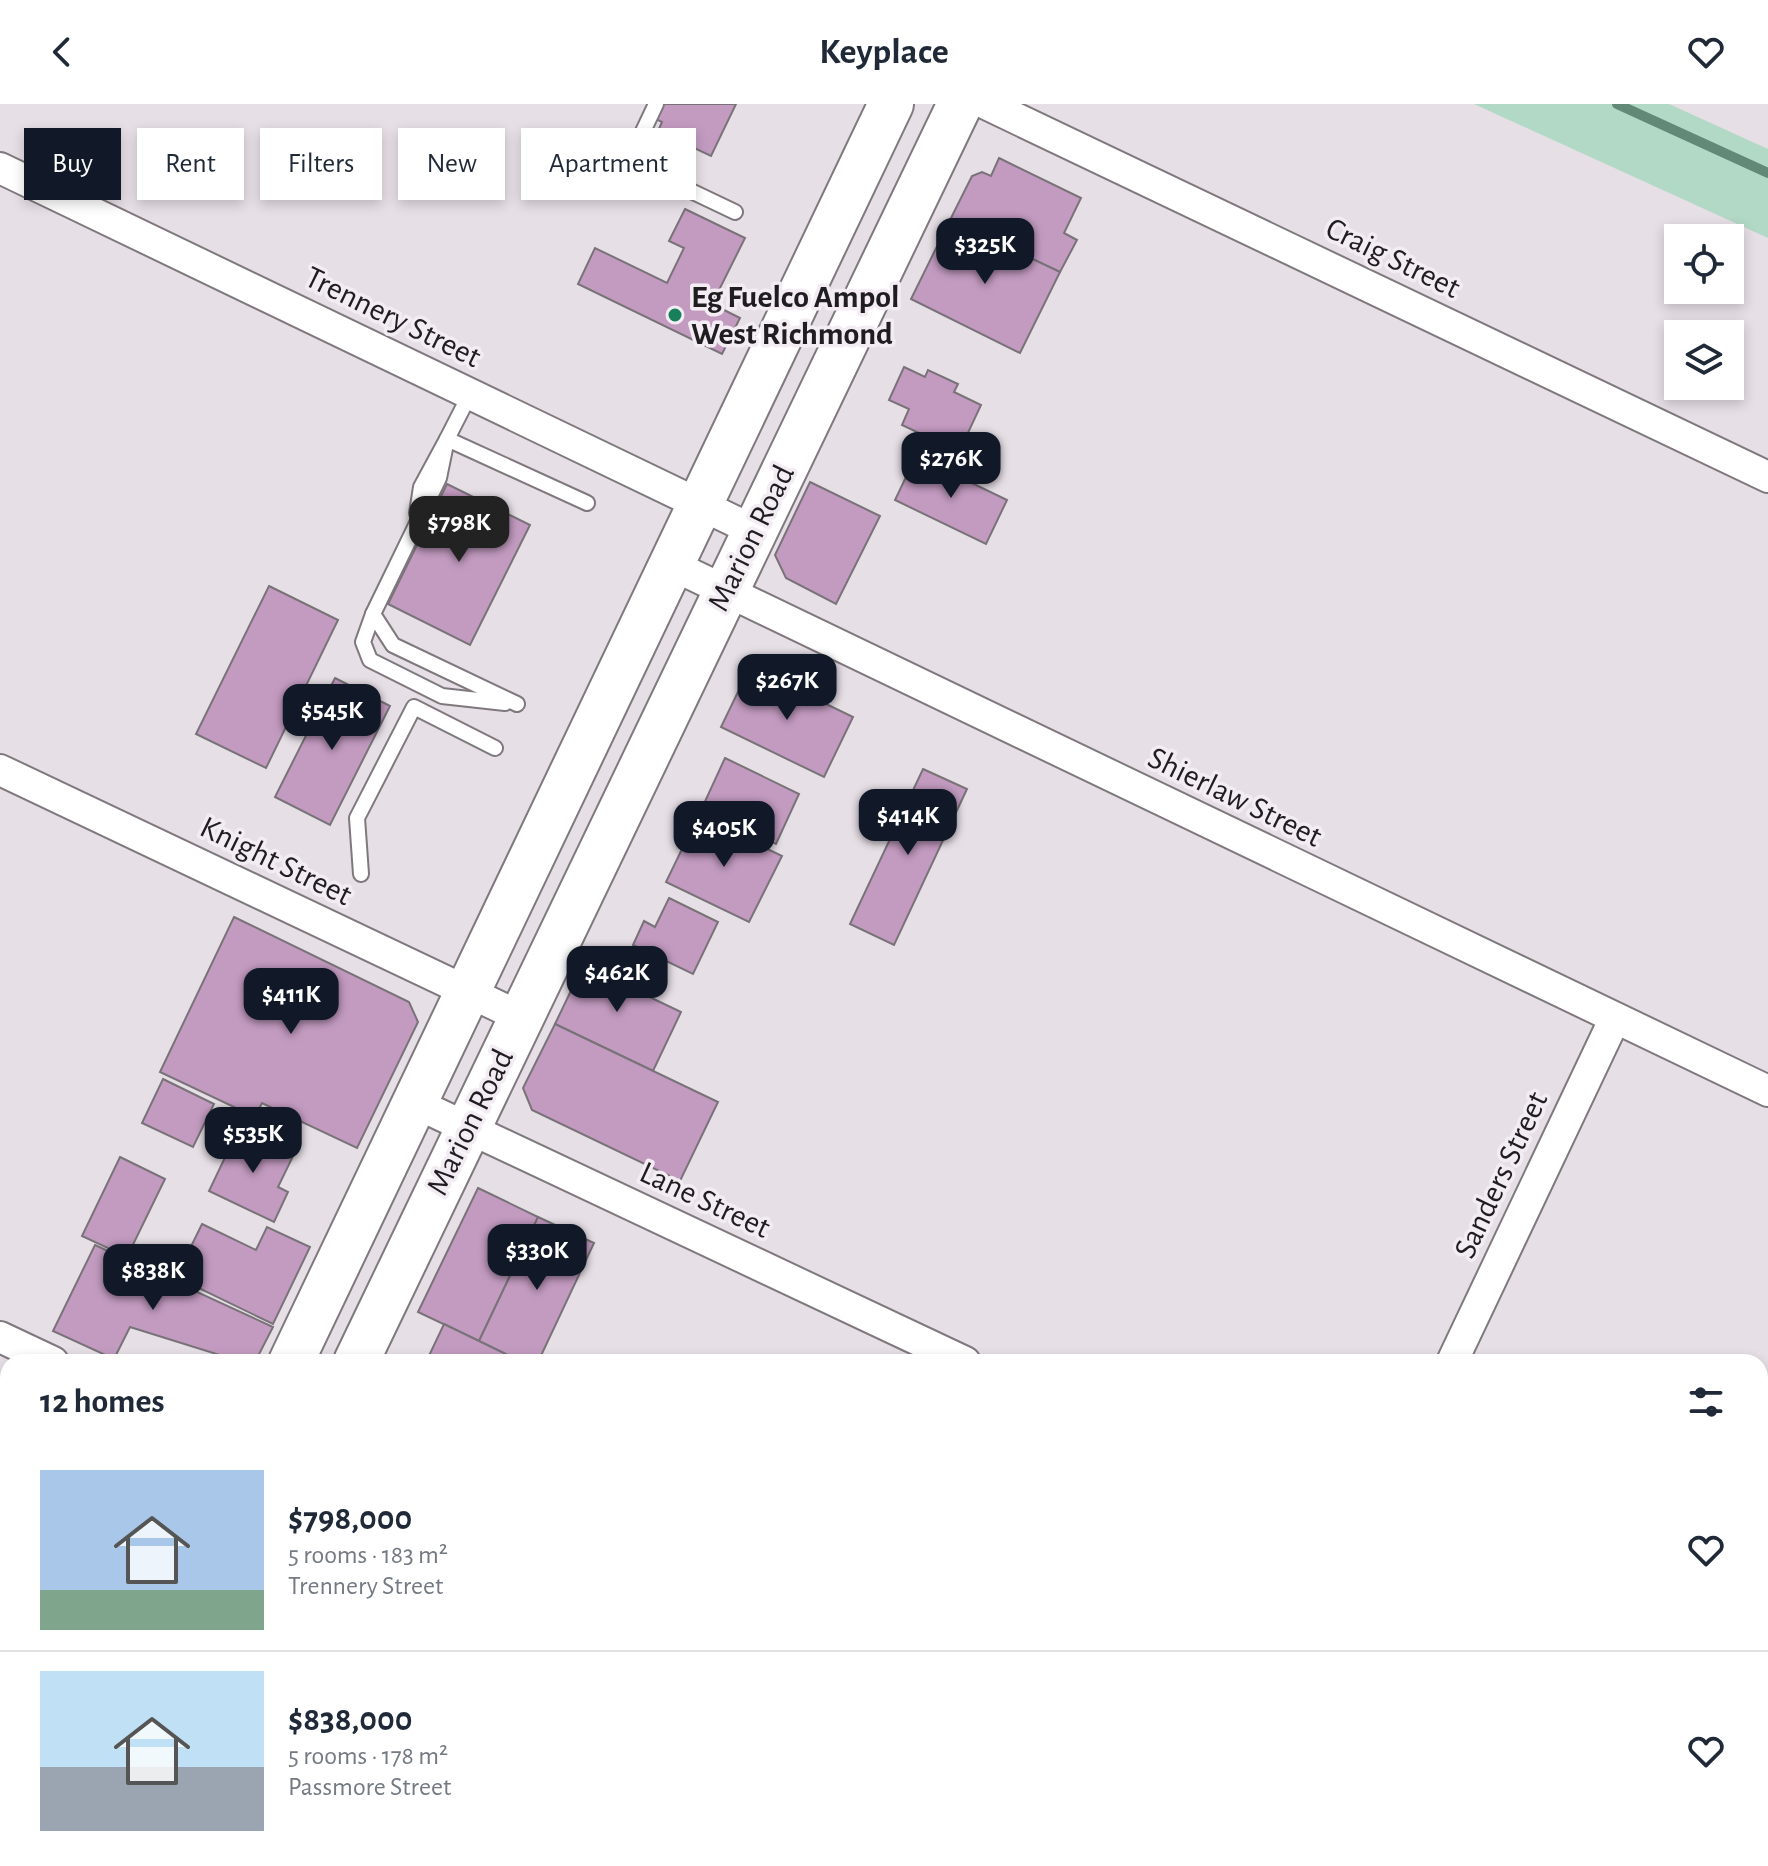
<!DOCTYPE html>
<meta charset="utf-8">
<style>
body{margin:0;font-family:"Alegreya Sans",sans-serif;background:#f6f6f7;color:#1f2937;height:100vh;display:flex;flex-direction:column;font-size:30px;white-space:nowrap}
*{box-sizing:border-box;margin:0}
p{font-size:26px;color:#747a83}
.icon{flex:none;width:44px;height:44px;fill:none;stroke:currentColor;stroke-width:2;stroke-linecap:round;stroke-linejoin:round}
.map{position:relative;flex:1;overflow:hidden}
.drawer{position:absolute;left:0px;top:1250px;width:1768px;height:512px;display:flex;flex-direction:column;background:#fff;border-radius:24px 24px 0 0;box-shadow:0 4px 12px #0003}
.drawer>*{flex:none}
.top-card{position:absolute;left:24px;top:24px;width:800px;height:72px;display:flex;gap:16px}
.tools{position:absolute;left:1664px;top:120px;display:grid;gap:16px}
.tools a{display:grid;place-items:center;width:80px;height:80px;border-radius:0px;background:#fff;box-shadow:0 4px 12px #0003;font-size:40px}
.price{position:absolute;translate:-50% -68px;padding:0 18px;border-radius:16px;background:#111827;color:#fff;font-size:26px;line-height:52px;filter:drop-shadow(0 2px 4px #0008)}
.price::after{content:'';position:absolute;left:50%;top:48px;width:24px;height:18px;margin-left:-12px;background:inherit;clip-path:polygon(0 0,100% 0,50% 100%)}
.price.active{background:#222;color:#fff}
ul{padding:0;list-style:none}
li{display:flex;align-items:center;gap:24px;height:200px;padding:0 40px}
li+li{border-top:2px solid #e0e1e3}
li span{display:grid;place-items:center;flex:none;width:224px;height:160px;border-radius:0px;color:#555}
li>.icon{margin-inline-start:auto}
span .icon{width:96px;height:96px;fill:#fffc;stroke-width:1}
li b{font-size:34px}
h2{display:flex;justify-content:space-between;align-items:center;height:96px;padding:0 40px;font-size:34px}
.pill{padding:0 28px;border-radius:0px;background:#fff;box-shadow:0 4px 12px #0003;font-size:28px;line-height:72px}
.pill.active{background:#111827;color:#fff}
header{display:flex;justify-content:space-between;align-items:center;height:104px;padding:0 40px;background:#fff;font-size:36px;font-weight:700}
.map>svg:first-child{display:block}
.green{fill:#b2d9c5}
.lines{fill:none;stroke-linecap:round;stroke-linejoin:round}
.stream{stroke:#628977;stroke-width:10}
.building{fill:#c39bc1;stroke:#797379;stroke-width:2}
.lane-casing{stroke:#7f797e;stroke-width:18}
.street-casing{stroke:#7f797e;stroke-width:34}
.primary-casing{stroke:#7f797e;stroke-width:48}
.lane{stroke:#fff;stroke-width:14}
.street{stroke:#fff;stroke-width:30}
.primary{stroke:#fff;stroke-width:44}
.poi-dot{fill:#177f5a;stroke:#f3edf3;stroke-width:3}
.labels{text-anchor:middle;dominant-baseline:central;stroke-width:7;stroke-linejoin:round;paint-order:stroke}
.street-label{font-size:32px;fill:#201d20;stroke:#f3edf3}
.poi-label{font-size:32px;font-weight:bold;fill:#201d20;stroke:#f3edf3;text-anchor:start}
</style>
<header><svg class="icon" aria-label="back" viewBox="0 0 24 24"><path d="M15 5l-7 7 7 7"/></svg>Keyplace<svg class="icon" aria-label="heart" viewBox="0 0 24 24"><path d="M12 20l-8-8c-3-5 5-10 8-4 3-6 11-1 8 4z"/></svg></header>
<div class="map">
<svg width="1768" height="1762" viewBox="0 0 1768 1762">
<rect width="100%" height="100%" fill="#e6dfe6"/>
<polygon class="green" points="1474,0 1669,0 1768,45 1768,134"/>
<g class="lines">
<polyline class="stream" points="1617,0 1768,69"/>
</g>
<g class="building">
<polygon points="651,0 736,0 711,52 658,27 662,18 646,10"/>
<polygon points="999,54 1081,94 1064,129 1077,136 1060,168 950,116 972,72 982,68 991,72"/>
<polygon points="685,105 745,134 712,200 740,214 722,250 578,180 595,144 667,179 684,144 669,137"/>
<polygon points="950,116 1060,168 1020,249 911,195"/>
<polygon points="904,263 925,273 928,266 958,280 954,288 981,301 959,348 902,321 909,305 889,296"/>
<polygon points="916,352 1007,396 986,440 895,396"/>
<polygon points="810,378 880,412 836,500 786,474 775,451"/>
<polygon points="447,380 530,421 470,541 388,500"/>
<polygon points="269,482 338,516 266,664 196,630"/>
<polygon points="750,563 853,613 824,673 721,623"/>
<polygon points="335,574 390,602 330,721 275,693"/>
<polygon points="725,654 799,690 776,740 702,704"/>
<polygon points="923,665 967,685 894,841 850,820"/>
<polygon points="698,712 782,752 749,818 666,778"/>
<polygon points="669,794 718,818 693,870 633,841 644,817 655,823"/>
<polygon points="234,813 409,898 418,918 357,1044 262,999 255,1013 160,968"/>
<polygon points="591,845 621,860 614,876 681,908 653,967 555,920"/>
<polygon points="555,920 718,998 680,1077 532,1006 523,984"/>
<polygon points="163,975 214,1000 193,1043 142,1019"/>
<polygon points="239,1024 294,1050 278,1083 288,1088 274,1118 209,1087"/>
<polygon points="120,1053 165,1075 127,1153 82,1132"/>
<polygon points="478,1084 538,1113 479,1237 418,1208"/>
<polygon points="538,1113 594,1139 538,1258 522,1258 479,1237"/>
<polygon points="202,1120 256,1146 267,1123 310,1143 273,1220 176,1173"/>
<polygon points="95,1141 273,1223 255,1258 242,1258 130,1223 114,1255 53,1227"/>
<polygon points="444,1220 479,1237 522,1258 426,1258"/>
<polygon points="8,1485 8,1519 0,1515 0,1502"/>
<polygon points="0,1566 8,1570 8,1662 0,1678"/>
<polygon points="200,1754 244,1754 261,1762 196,1762"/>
<polygon points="316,1754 359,1754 355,1762 312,1762"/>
<polygon points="362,1754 405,1754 412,1757 410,1762 358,1762"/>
</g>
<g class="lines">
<g class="lane-casing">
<g id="lane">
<polyline points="656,0 637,40 649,67 735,108"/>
<polyline points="470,290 447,335 439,374 373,510 393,541 517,600"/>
<polyline points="417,409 421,383 447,335 587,399"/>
<polyline points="373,510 363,538 370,556 442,592 505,599"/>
<polyline points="361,770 357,714 414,603 495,644"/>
</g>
</g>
<g class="street-casing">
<g id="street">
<polyline points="986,0 1768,373"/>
<polyline points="0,64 755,427"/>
<polyline points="672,461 1768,987"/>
<polyline points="0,666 521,913"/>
<polyline points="415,999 965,1258"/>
<polyline points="0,1233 53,1258"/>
<polyline points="1452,1258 1615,914"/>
<polyline points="1760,1636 1768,1640"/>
<polyline points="565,1754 582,1762"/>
<polyline points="1211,1762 1215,1754"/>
</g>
</g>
<g class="primary-casing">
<g id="primary">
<polyline points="291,1258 891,0"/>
<polyline points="356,1258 960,0"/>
<polyline points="53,1762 56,1754"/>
<polyline points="117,1762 121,1754"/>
</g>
</g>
<use href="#lane" class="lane"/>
<use href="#street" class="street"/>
<use href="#primary" class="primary"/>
</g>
<circle class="poi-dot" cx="675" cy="211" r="8"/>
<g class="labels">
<g class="street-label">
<text transform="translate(1393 154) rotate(26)">Craig Street</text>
<text transform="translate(393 213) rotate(26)">Trennery Street</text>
<text transform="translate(751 434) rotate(-64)">Marion Road</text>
<text transform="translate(1235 693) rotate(26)">Shierlaw Street</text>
<text transform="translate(276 757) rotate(26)">Knight Street</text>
<text transform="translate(470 1018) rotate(-64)">Marion Road</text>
<text transform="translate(1501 1071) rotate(-65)">Sanders Street</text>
<text transform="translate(705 1096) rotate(25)">Lane Street</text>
</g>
<g class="poi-label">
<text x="691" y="193">Eg Fuelco Ampol<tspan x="691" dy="37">West Richmond</tspan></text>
</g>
</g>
</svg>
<div class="tools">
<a><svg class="icon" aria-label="locate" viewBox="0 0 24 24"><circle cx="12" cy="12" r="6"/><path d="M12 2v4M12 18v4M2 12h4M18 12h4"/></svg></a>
<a><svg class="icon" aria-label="layers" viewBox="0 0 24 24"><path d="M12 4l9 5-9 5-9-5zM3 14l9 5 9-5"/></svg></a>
</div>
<b class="price" style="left:985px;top:182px">$325K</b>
<b class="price" style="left:951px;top:396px">$276K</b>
<b class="price active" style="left:459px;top:460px">$798K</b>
<b class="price" style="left:787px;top:618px">$267K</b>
<b class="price" style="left:332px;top:648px">$545K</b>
<b class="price" style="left:908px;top:753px">$414K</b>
<b class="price" style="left:724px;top:765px">$405K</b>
<b class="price" style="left:617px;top:910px">$462K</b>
<b class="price" style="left:291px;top:932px">$411K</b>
<b class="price" style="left:253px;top:1071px">$535K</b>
<b class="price" style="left:537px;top:1188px">$330K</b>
<b class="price" style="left:153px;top:1208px">$838K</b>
<div class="top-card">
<a class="pill active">Buy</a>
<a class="pill">Rent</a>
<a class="pill">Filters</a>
<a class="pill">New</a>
<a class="pill">Apartment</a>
</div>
<section class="drawer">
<h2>12 homes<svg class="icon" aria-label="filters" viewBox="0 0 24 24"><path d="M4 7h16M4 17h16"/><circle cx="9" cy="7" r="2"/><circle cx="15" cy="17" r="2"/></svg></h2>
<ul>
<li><span style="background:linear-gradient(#a9c7e8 75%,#7fa58c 0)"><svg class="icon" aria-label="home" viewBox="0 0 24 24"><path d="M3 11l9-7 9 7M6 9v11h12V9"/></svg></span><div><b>$798,000</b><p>5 rooms · 183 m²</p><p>Trennery Street</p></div><svg class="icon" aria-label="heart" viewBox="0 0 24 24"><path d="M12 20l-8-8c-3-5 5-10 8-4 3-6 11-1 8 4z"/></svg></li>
<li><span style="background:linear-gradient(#bfe0f5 60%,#9aa5b1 0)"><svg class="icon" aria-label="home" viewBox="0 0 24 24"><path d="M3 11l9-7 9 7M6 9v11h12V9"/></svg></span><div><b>$838,000</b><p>5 rooms · 178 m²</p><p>Passmore Street</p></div><svg class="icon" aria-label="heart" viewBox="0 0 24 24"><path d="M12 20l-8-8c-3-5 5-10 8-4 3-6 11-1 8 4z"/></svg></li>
</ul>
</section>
</div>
